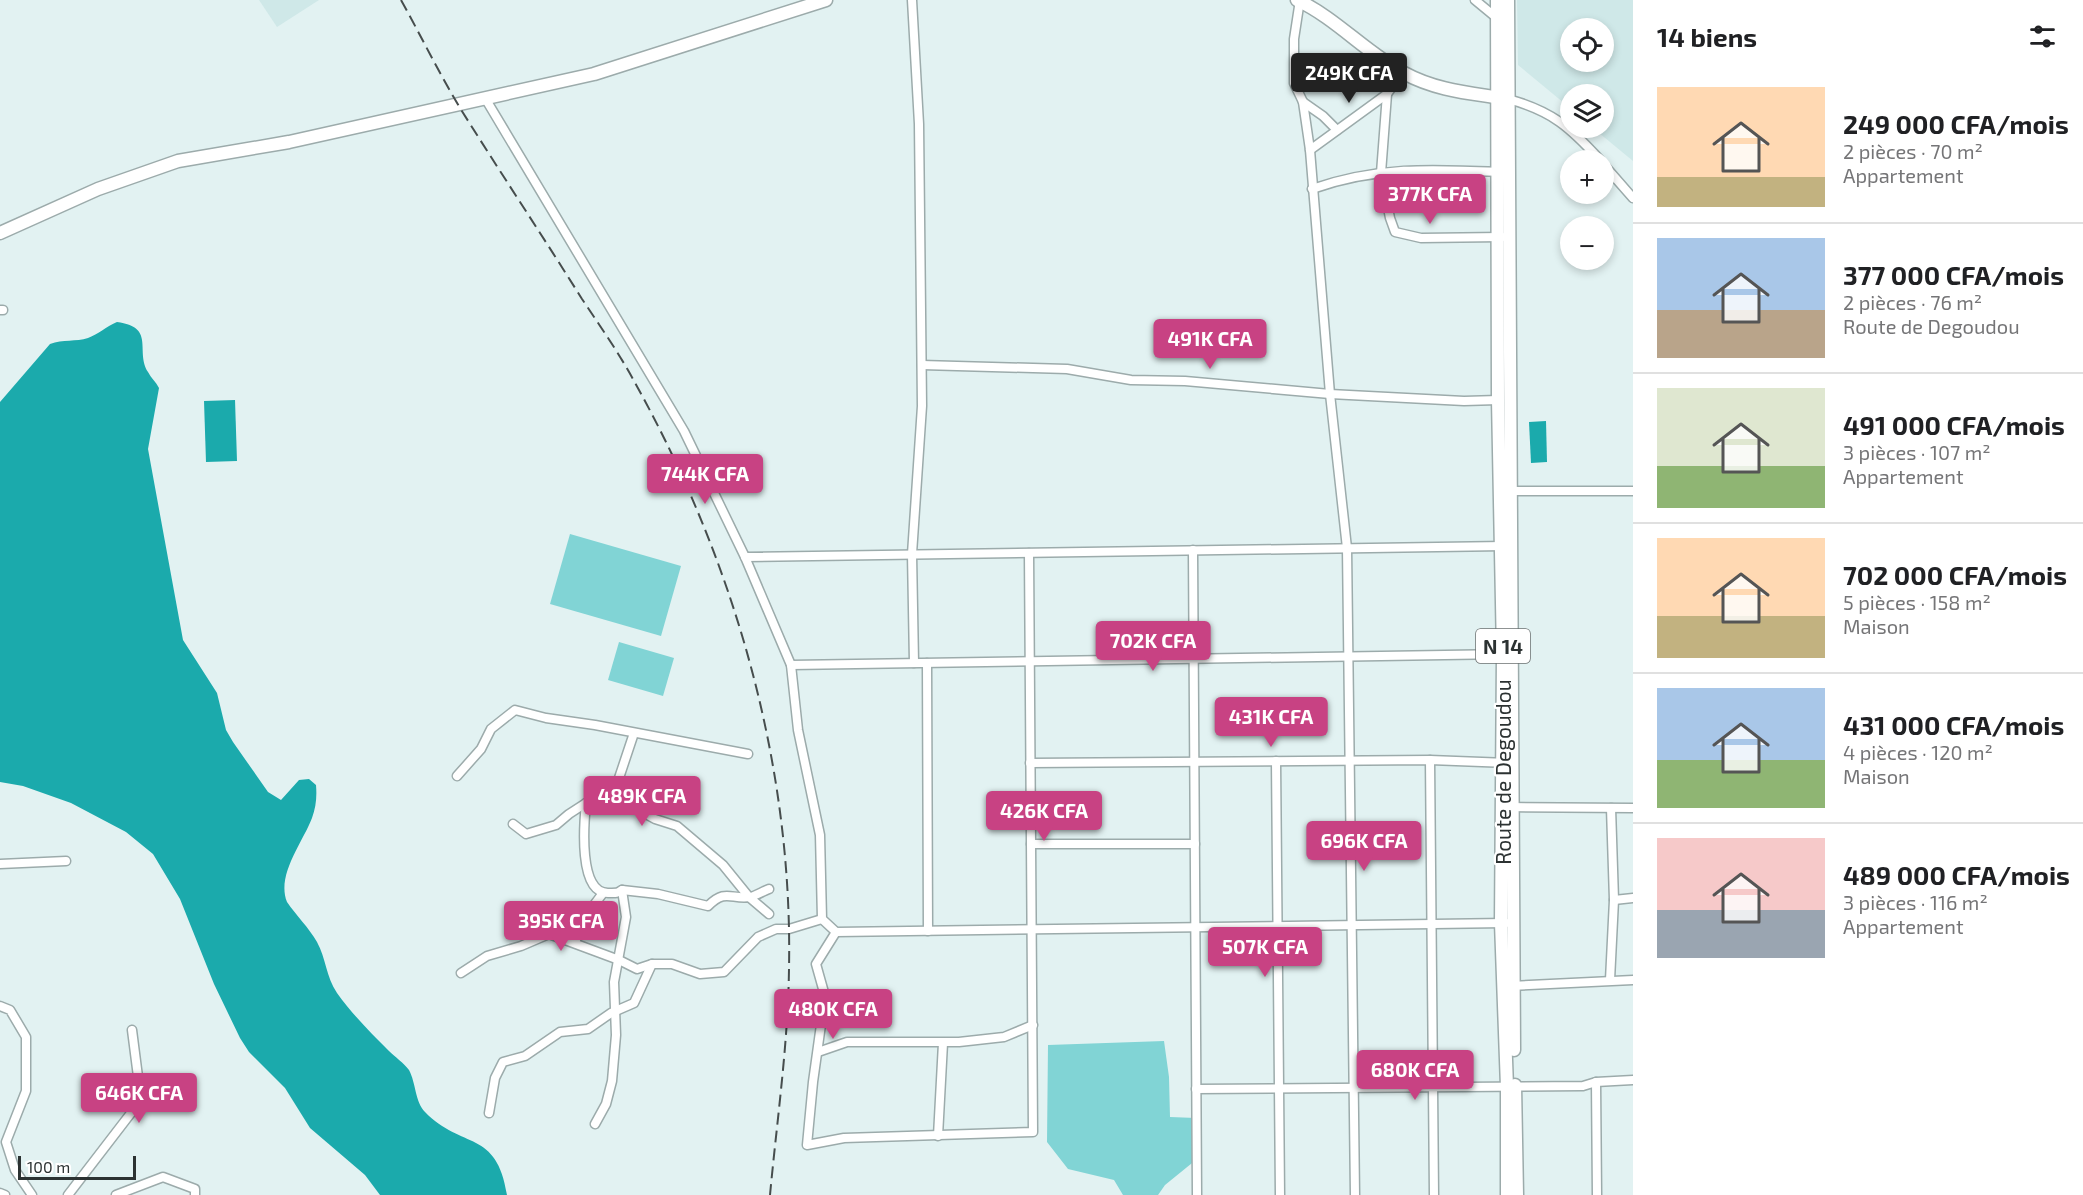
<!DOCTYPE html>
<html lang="fr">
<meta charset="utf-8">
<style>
body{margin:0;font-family:"Exo 2",sans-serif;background:#f2f2f2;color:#202124;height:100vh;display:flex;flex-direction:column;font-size:22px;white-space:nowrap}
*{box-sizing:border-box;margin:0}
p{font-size:20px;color:#757577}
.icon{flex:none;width:33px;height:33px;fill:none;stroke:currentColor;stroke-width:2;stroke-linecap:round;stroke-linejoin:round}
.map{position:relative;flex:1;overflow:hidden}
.drawer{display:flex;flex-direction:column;background:#fff;width:450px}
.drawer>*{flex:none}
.tools{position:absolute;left:1560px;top:18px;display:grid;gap:12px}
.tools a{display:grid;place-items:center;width:54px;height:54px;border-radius:50%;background:#fff;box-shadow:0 3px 9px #0003;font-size:30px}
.scale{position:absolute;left:18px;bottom:15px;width:118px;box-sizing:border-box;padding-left:6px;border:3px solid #2c3232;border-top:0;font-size:16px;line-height:21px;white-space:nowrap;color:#2c3232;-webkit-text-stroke:4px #fff;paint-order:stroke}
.price{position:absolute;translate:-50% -51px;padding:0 14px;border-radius:6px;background:#c84283;color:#fff;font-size:20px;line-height:39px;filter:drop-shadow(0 2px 3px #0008)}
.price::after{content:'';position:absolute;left:50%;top:36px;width:18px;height:14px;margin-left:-9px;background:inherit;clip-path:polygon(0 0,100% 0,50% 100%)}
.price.selected{background:#222;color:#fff}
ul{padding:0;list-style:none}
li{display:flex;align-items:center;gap:18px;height:150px;padding:0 24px}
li+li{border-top:2px solid #e0e0e0}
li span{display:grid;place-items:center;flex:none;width:168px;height:120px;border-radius:0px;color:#555}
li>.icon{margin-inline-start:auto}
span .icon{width:72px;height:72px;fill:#fffc;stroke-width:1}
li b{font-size:26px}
h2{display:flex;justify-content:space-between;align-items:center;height:72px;padding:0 24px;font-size:26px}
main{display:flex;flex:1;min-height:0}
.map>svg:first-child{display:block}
.built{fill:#cfe8e8;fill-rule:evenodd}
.green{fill:#81d4d5}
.water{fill:#1baaac}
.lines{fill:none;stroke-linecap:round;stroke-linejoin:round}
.street-casing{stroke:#9cabab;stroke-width:11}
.secondary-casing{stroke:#9cabab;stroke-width:15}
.primary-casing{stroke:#9cabab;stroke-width:15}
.street{stroke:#fff;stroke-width:8}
.secondary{stroke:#fff;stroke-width:12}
.primary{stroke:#fff;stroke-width:12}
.rail{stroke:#464d4d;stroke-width:2;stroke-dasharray:12 6;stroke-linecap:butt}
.labels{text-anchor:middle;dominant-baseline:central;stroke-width:4.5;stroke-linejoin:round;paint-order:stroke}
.shield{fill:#fff;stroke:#6b7070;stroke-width:1.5}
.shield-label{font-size:20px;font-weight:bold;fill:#2c3232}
.street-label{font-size:21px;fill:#2c3232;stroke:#fff}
</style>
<main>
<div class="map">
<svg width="1633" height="1195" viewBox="0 0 1633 1195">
<rect width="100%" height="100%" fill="#e2f2f2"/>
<g class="built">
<polygon points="259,0 319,0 277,27"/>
<path d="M1517,0H1633V161L1593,128H1604V94H1570V108L1518,65ZM1570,28H1604V62H1570Z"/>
</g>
<g class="green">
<polygon points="570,534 681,566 661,636 550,604"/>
<polygon points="619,642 674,658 663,696 608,680"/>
<polygon points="1164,1041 1169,1077 1170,1117 1196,1118 1197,1159 1165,1185 1158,1195 1123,1195 1114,1180 1068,1169 1047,1142 1048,1045"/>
</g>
<g class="water">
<path d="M117,322C156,327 135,351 148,372C151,378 156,382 159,388L148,449L183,640L217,693L226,730L233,742L268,792L281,800L299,780L309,779L316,785C317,797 316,807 312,818C303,842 276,875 287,902C296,915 309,928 317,942C326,958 326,977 337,993C352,1014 371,1033 389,1051C395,1057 404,1063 409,1070C416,1083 415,1102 425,1112C462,1150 497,1129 507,1195H380L365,1175L310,1128L285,1088L249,1052L240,1038L214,984L180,899L153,854L126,832L71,803L23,786L0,782V402L50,344C63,339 76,342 88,338C97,335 107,326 117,322Z"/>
<polygon points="235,400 237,461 206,462 204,401"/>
<polygon points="1546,421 1547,462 1531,463 1529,422"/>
</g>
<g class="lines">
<g class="street-casing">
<g id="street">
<polyline points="912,0 919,124 922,406 912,554 914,663"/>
<polyline points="1300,0 1294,39 1294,83 1303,102 1310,150 1330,394 1347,548 1355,1195"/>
<polyline points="1475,0 1498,19"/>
<polyline points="1387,94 1381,173 1390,218 1395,232 1421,238 1502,237"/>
<polyline points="485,98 684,431 745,557 791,665 798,730 820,835 822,919 836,932 1506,923"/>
<path d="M1508,99C1552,111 1570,127 1600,160"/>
<polyline points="1303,102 1323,116 1337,130"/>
<polyline points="1310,150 1387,94 1403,72"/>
<polyline points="1604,165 1633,198"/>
<path d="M1312,189C1378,166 1433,169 1501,172"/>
<polyline points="0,310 3,310"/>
<polyline points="922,365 1067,369 1131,380 1185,381 1330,394 1464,401 1498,400"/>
<polyline points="1510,491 1633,491"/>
<polyline points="1193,550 1197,1195"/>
<polyline points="745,557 1504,546"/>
<polyline points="927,663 928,931"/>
<polyline points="791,665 1508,654"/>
<polyline points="1430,760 1434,1195"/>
<polyline points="1276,761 1280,1195"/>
<polyline points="1030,763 1430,760 1508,763"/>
<polyline points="457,776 481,749 491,729 515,710 546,718 595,725 748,754"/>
<polyline points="613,796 634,733"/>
<path d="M586,803C584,823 578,893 608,893C614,893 617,894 622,890L658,894L708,906C726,888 731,900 750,897C756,896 763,891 769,889"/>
<polyline points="1507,807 1633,808"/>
<polyline points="513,824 526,834 556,825 569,814 586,803 599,804 613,796 655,819 677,826 723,865 749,897 769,914"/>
<polyline points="1031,844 1195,844"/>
<polyline points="0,864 66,861"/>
<polyline points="1614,900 1633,898"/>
<polyline points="836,932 816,964 825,996 813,1082 807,1145 844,1138 1033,1132 1029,553"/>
<polyline points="575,943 582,921 603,893"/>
<polyline points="461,973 487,956 521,946 549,934 619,960 637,969 652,964"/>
<polyline points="1610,980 1614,900 1611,808"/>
<polyline points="1510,986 1633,980"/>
<polyline points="0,1006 10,1010 26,1037 26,1091 6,1142 15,1170 32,1195"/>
<polyline points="818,1052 847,1042 959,1042 1004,1037 1033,1025"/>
<polyline points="1596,1082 1597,1195"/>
<polyline points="1196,1089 1583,1086 1596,1082 1633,1080"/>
<polyline points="489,1113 495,1078 503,1062 525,1056 560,1032 588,1029 611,1013 634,1003 652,964 672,964 700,974 724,972 758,937 776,929 789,929 822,919"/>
<polyline points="595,1124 606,1104 612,1081 616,1035 614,982 626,917 622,890"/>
<polyline points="938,1136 943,1043"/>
<polyline points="0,1193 5,1195"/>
<polyline points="68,1195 141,1100 132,1030"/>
<polyline points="116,1195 163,1177 195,1189 195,1195"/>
</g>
</g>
<g class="secondary-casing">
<g id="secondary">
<path d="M1297,0C1336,18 1366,53 1404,73C1437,91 1471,93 1507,99"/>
<polyline points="0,233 98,189 178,161 289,142 594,74 826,0"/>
</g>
</g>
<g class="primary-casing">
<g id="primary">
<polyline points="1497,0 1498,400 1503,654 1501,923 1507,1087 1507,1195"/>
<polyline points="1508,0 1514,1050"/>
<polyline points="1515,1085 1517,1195"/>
</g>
</g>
<use href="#street" class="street"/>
<use href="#secondary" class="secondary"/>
<use href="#primary" class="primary"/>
<path class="rail" d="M401,0C421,36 439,73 460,108C500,172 542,235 582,299C600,326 619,353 634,381C734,560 793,764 789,969C788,1045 777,1120 770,1195"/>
</g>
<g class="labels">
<rect class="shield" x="1476" y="629" width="54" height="34" rx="4.5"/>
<g class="shield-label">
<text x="1503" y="646">N 14</text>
</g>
<g class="street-label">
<text transform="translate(1502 772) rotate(-90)">Route de Degoudou</text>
</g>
</g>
</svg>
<div class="tools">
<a><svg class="icon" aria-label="locate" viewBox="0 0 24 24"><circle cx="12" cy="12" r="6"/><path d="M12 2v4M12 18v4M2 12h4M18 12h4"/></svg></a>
<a><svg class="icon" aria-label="layers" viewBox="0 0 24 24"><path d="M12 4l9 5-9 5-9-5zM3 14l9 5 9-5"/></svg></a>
<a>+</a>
<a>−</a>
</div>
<div class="scale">100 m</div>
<b class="price selected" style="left:1349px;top:104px">249K CFA</b>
<b class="price" style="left:1430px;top:225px">377K CFA</b>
<b class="price" style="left:1210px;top:370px">491K CFA</b>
<b class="price" style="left:705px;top:505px">744K CFA</b>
<b class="price" style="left:1153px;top:672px">702K CFA</b>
<b class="price" style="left:1271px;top:748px">431K CFA</b>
<b class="price" style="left:642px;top:827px">489K CFA</b>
<b class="price" style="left:1044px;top:842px">426K CFA</b>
<b class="price" style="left:1364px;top:872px">696K CFA</b>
<b class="price" style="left:561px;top:952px">395K CFA</b>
<b class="price" style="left:1265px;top:978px">507K CFA</b>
<b class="price" style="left:833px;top:1040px">480K CFA</b>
<b class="price" style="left:1415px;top:1101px">680K CFA</b>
<b class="price" style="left:139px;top:1124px">646K CFA</b>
</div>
<section class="drawer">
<h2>14 biens<svg class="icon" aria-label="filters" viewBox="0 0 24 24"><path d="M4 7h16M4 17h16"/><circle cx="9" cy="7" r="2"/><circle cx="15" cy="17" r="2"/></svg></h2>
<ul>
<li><span style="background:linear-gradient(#ffd9b3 75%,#c2b280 0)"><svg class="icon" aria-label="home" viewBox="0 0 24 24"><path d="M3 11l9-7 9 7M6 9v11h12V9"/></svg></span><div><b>249 000 CFA/mois</b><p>2 pièces · 70 m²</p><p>Appartement</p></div></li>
<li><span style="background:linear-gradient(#a9c7e8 60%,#b9a48a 0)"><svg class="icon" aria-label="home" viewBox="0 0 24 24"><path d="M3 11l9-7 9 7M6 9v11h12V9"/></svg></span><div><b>377 000 CFA/mois</b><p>2 pièces · 76 m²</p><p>Route de Degoudou</p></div></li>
<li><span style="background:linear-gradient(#dfe7d0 65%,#8fb573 0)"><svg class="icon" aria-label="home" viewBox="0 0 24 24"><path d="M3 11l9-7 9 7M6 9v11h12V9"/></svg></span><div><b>491 000 CFA/mois</b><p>3 pièces · 107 m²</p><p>Appartement</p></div></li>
<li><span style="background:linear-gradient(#ffd9b3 65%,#c2b280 0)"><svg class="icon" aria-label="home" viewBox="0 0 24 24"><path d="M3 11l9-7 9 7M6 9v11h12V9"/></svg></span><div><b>702 000 CFA/mois</b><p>5 pièces · 158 m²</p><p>Maison</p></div></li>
<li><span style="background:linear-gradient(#a9c7e8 60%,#8fb573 0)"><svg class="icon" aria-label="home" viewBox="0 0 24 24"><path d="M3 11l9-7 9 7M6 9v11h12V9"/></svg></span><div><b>431 000 CFA/mois</b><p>4 pièces · 120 m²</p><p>Maison</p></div></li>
<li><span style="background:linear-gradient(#f6c9c9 60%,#9aa5b1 0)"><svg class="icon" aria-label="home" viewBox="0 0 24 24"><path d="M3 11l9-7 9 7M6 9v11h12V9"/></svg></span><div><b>489 000 CFA/mois</b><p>3 pièces · 116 m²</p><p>Appartement</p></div></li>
</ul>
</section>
</main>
